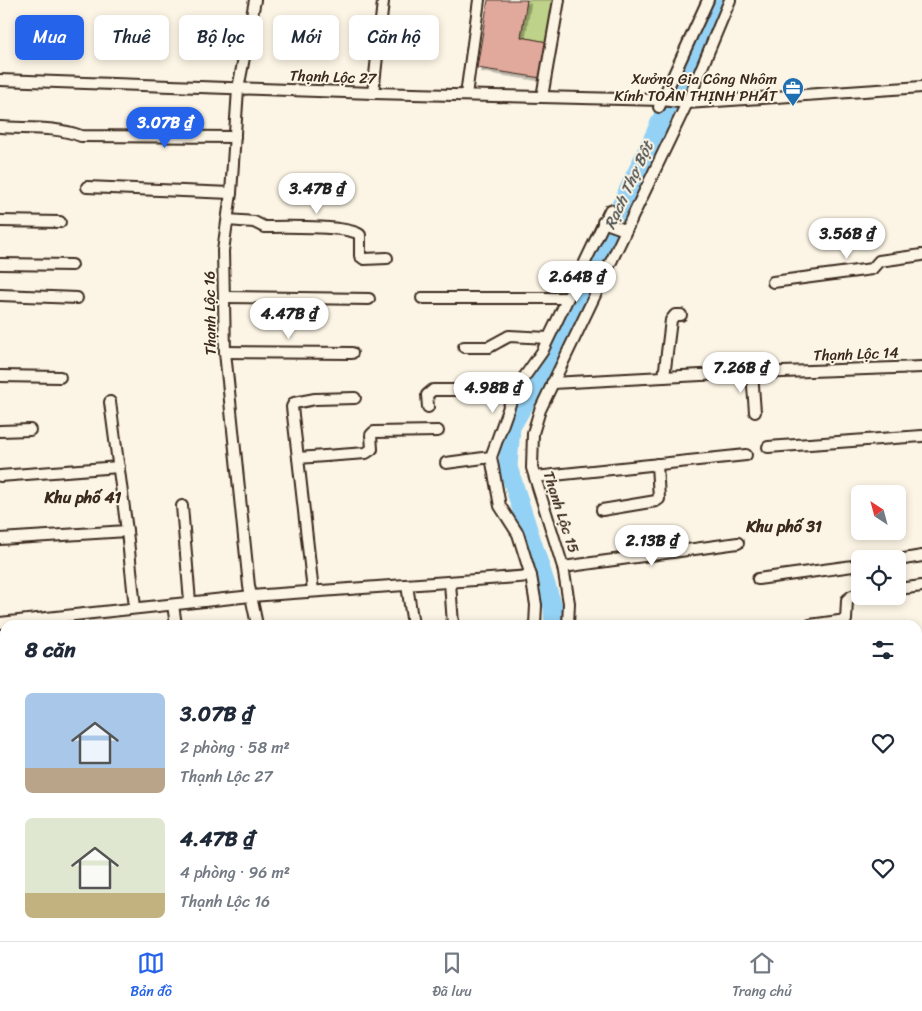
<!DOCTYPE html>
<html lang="vi">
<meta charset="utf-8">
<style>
body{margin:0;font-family:Sriracha,sans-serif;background:#f6f6f7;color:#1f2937;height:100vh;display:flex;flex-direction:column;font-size:19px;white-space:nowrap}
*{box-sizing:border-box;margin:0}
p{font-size:16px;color:#747a83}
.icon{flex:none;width:28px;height:28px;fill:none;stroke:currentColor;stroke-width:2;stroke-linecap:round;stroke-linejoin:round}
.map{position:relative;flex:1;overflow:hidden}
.details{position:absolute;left:0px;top:620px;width:922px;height:321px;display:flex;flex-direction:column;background:#fff;border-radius:15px 15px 0 0;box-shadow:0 2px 8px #0003}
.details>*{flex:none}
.top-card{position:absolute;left:15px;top:15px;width:500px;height:45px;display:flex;gap:10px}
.needle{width:32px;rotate:324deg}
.controls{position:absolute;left:851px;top:485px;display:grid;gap:10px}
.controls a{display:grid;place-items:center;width:55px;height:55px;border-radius:8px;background:#fff;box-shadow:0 2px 8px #0003;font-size:25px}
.price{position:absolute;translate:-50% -42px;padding:0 11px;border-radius:18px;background:#fff;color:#222;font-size:16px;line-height:32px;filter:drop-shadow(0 1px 2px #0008)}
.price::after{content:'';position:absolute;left:50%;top:30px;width:15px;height:11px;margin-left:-8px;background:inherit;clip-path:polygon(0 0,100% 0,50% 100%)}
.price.selected{background:#2563eb;color:#fff}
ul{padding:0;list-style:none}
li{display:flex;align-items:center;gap:15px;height:125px;padding:0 25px}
li span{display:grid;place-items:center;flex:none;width:140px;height:100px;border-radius:8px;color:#555}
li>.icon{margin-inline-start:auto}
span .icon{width:60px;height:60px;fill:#fffc;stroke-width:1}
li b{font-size:21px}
h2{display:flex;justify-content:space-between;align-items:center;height:60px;padding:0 25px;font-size:21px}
.chip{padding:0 18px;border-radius:8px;background:#fff;box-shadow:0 2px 8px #0003;font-size:18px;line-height:45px}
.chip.selected{background:#2563eb;color:#fff}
.tabs{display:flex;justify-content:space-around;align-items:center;height:70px;border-top:1px solid #e0e1e3;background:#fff;font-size:14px;color:#747a83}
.tabs a{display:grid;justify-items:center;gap:2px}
.tabs .selected{color:#2563eb}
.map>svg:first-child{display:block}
.green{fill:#bed389;stroke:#7c7e54}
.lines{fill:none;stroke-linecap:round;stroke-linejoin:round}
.river{stroke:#94d2f5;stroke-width:19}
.building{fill:#e1a89c;stroke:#3b2a1e;filter:url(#shadow)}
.minor-casing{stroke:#3b2a1e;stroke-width:14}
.minor{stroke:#fcf5e5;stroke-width:10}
.labels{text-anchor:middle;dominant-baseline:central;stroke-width:4;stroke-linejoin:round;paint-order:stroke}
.street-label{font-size:15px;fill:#3b2a1e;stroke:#fcf5e5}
.poi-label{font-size:15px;fill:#3b2a1e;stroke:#fcf5e5;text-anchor:end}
.water-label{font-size:16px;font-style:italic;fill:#515454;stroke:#fcf5e5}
.neighbourhood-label{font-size:16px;font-weight:bold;fill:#3b2a1e;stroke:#fcf5e5}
</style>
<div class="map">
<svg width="922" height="941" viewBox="0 0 922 941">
<defs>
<filter id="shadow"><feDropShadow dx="3.5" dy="3.5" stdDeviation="0" flood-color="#0004"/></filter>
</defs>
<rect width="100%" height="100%" fill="#fcf5e5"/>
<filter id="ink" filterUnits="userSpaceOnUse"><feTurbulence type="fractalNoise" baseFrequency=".02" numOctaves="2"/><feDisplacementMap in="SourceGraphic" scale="10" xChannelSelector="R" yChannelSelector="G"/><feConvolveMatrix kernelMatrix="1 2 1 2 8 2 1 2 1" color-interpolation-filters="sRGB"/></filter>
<g filter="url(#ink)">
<polygon class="green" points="527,0 554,0 547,42 521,37"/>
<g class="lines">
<g class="river">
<polyline points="554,625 553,607 508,467 511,427 536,384 655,134 715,0"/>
<polyline points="674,936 677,941"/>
</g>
</g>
<polygon class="building" points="488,0 527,0 521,37 547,42 541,78 477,68"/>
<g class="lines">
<g class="minor-casing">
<g id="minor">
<polyline points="255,0 238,89 231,193 223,251 225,352 249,586 257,625"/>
<polyline points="0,80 373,93 662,100 687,103 922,87"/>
<polyline points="373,93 383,2"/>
<polyline points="466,95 479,0"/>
<polyline points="542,97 559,0"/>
<polyline points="659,107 708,0"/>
<path d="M0,127C26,129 56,126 81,136L235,137"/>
<polyline points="87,187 231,193"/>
<path d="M228,220L254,222L264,227C282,227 348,225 360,235V256L364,259L387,258"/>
<polyline points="0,221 60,222"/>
<polyline points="603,222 625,230"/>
<polyline points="0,264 72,265"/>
<polyline points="577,277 598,286"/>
<polyline points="773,282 872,269 879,261 922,255"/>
<polyline points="0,295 77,298"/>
<polyline points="224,297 369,299"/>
<polyline points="422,298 567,298"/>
<polyline points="464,347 489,347 509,336 548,338"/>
<polyline points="225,352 352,353"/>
<polyline points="752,373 755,412"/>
<polyline points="0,376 60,377"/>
<polyline points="664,377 671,320 675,315 681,315"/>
<polyline points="552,383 701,375 922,367"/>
<polyline points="428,407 427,395 433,390 515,390"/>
<polyline points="0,431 30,430"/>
<polyline points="768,447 922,436"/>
<polyline points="298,458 292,407 294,403 315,399 355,398"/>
<polyline points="446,463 491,457"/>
<polyline points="0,476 119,467"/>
<polyline points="535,477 746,455"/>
<polyline points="182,506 190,602"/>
<polyline points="602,510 656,501 659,499 657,464"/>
<polyline points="127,531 135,608"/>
<polyline points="0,539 127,531 110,402"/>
<polyline points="898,560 922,556"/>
<polyline points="563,567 738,543"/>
<polyline points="758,579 860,565"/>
<polyline points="450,582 453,625"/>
<polyline points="407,585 413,625"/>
<polyline points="898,589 922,586"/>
<polyline points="313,591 298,458 366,453 372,449 371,435 374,432 438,431"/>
<polyline points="173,605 176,625"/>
<polyline points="0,623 251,596 531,576"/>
<polyline points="535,625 536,605 531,576 518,534 500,506 491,457 515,390 542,352 610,210"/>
<polyline points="568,625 569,603 563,567 532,468 533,433 540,410 687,103 730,0"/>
<polyline points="810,625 846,620 847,600 852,596 860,594"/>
<polyline points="918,675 922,674"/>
<polyline points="918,717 922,716"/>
<polyline points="922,789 919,828 922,852"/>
<polyline points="0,870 5,903"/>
<polyline points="13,936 15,941"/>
<polyline points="316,936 316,941"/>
<polyline points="661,936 662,941"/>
<polyline points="684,936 686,941"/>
</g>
</g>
<use href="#minor" class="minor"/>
</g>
</g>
<defs>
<g id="office-pin" transform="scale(1.125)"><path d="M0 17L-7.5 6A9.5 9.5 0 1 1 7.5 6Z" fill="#1f6fb2" stroke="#fcf5e5"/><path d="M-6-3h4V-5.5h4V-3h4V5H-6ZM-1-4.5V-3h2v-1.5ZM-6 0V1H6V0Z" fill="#fff"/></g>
</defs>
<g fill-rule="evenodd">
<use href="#office-pin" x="793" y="88"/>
</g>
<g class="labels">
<g class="street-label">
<text transform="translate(333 77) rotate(2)">Thạnh Lộc 27</text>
<text transform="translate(210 313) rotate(-91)">Thạnh Lộc 16</text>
<text transform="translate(856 354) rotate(-2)">Thạnh Lộc 14</text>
<text transform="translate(561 512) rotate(72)">Thạnh Lộc 15</text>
</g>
<g class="poi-label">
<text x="777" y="79">Xưởng Gia Công Nhôm<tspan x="777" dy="17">Kính TOÀN THỊNH PHÁT</tspan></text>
</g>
<g class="water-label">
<text transform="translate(628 185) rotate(-65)">Rạch Thợ Bột</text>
</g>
<g class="neighbourhood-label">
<text x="83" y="497">Khu phố 41</text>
<text x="784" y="526">Khu phố 31</text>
</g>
</g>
</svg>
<div class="controls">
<a><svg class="needle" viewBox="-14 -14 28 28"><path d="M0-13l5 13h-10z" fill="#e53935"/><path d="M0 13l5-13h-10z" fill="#747a83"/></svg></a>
<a><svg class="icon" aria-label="locate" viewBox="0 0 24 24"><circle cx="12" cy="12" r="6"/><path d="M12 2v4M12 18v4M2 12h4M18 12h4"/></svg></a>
</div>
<b class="price selected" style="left:165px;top:149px">3.07B ₫</b>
<b class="price" style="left:317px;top:215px">3.47B ₫</b>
<b class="price" style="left:847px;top:260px">3.56B ₫</b>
<b class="price" style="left:577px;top:303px">2.64B ₫</b>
<b class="price" style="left:289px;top:340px">4.47B ₫</b>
<b class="price" style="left:741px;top:394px">7.26B ₫</b>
<b class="price" style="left:493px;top:414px">4.98B ₫</b>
<b class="price" style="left:652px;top:567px">2.13B ₫</b>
<div class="top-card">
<a class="chip selected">Mua</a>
<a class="chip">Thuê</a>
<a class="chip">Bộ lọc</a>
<a class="chip">Mới</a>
<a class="chip">Căn hộ</a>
</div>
<section class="details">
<h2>8 căn<svg class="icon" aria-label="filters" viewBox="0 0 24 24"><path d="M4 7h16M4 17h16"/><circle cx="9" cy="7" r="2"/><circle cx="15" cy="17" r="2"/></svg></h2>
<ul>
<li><span style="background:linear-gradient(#a9c7e8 75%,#b9a48a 0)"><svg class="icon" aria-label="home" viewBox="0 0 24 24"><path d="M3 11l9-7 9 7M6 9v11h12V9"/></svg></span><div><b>3.07B ₫</b><p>2 phòng · 58 m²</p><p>Thạnh Lộc 27</p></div><svg class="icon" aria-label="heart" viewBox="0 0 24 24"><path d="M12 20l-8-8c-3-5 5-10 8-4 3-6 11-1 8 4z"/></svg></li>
<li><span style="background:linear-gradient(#dfe7d0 75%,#c2b280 0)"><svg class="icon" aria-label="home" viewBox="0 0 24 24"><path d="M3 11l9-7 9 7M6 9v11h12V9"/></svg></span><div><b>4.47B ₫</b><p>4 phòng · 96 m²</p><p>Thạnh Lộc 16</p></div><svg class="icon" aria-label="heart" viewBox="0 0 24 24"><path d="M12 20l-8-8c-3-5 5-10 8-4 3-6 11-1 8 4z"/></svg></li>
</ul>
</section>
</div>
<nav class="tabs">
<a class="selected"><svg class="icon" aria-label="map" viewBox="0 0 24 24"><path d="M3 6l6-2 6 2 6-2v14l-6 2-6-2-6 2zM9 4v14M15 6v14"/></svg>Bản đồ</a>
<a><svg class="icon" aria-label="saved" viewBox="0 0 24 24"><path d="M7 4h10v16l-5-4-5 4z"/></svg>Đã lưu</a>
<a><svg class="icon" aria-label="home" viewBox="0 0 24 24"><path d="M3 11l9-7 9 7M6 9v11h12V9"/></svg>Trang chủ</a>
</nav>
